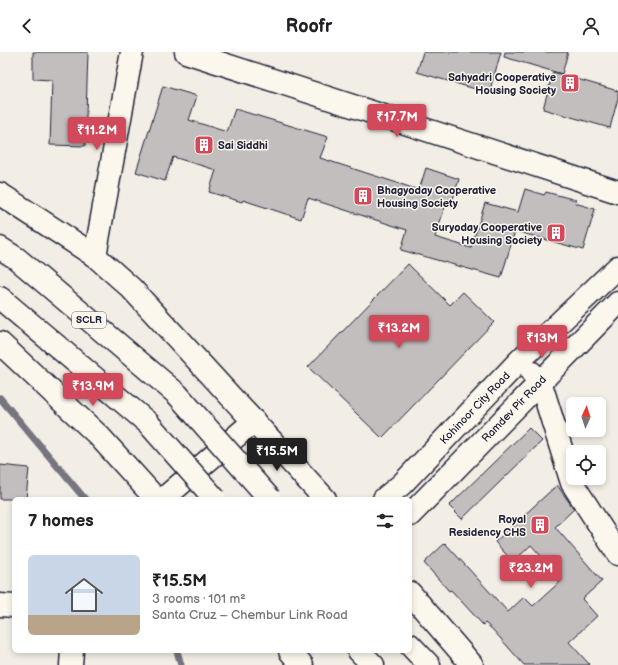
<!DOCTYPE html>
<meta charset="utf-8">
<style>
body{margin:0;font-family:"Balsamiq Sans",sans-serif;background:#f6f6f6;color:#202124;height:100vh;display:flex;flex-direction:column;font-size:15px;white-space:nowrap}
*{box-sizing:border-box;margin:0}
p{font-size:13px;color:#757577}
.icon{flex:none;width:22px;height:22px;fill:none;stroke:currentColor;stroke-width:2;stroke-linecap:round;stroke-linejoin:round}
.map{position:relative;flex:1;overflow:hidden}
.drawer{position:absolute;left:12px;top:445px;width:400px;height:156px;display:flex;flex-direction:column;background:#fff;border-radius:6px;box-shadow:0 2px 6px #0003}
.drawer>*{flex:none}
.needle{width:26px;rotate:3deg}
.tools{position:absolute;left:566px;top:345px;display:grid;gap:8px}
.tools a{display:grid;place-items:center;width:40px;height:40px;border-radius:6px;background:#fff;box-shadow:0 2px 6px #0003;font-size:20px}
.price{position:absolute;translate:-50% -34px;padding:0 9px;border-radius:4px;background:#d1495b;color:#fff;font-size:13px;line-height:26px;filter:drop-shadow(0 1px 2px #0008)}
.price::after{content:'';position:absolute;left:50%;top:24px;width:12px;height:9px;margin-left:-6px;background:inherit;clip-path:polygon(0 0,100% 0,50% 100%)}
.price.active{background:#222;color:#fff}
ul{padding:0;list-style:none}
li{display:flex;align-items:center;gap:12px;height:100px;padding:0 16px}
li+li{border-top:1px solid #e0e0e0}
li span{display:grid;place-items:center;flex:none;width:112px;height:80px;border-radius:6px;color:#555}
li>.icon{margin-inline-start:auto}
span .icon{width:48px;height:48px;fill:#fffc;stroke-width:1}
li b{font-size:17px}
h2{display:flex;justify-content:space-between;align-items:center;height:48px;padding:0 16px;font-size:17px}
header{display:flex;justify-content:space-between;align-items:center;height:52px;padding:0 16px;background:#fff;font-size:18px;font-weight:800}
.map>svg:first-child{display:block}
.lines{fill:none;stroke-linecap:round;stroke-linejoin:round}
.stream{stroke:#76747f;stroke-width:7}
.building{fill:#c2bebe;stroke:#22223b}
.minor-casing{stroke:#22223b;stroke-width:25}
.highway-casing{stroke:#22223b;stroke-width:25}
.minor{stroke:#fbf7ec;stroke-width:22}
.highway{stroke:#fbf7ec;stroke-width:22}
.highway-bridge-casing{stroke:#22223b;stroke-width:25;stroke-linecap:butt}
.highway-bridge{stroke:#fbf7ec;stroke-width:22}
.labels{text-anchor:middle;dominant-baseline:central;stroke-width:3;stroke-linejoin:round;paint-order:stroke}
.shield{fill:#fbf7ec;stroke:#636270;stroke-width:1}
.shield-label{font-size:10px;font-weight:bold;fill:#22223b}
.poi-label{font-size:11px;font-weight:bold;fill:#22223b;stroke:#fbf7ec;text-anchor:end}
.street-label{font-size:11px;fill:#22223b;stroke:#fbf7ec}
</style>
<header><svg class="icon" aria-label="back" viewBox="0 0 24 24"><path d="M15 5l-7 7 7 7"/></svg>Roofr<svg class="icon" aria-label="person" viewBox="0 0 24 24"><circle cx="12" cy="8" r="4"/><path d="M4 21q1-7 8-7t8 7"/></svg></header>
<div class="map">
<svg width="618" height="613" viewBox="0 0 618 613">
<rect width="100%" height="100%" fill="#f2eee5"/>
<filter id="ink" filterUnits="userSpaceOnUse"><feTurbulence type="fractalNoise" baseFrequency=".025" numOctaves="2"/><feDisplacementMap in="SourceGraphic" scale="8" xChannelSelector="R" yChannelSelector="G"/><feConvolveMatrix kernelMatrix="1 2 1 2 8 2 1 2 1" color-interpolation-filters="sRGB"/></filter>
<g filter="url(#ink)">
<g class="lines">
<g class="stream">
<polyline points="0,346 85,447"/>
<polyline points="177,599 181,613"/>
</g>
</g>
<g class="building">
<polygon points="33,0 88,0 85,94 50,93 52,28 33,27"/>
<polygon points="423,0 501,0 489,41 417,20"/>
<polygon points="505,0 568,0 562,22 504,5"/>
<polygon points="553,20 618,39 618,46 610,76 543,57"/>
<polygon points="163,34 197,44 189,68 227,80 235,57 328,85 320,106 419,138 426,116 459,127 451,154 446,152 435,185 471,196 485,151 518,160 525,137 544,143 546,140 576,148 575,151 595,157 583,198 515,179 501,226 401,198 407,178 308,146 301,167 243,148 242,150 209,140 216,118 173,105 165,129 136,120"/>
<polygon points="408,212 450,253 463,240 494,270 382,386 308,315"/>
<polygon points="529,376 542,389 462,467 449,454"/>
<polygon points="0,413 29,416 26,447 0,447"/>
<polygon points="557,433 574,457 555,475 602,529 582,547 597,564 569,590 590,613 524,613 493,578 485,571 483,573 451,538 449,539 424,511 445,491 508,560 524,545 533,554 562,528 560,525 531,493 513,510 495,490"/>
</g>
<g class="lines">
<g class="minor-casing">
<g id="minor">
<polyline points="186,0 618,140"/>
<polyline points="0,142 95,204 131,236 325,447"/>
<polyline points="95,204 132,0"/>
<polyline points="0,291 99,384 156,447"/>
<polyline points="532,321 540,329 572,431 618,502"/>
<polyline points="163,447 254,369"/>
<polyline points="384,447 402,432 519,309 618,215"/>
<polyline points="410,463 618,251"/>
<polyline points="410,541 472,613"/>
<polyline points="0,553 14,554"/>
<polyline points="290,599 302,613"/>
<polyline points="71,613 72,599"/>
</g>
</g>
<g class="highway-casing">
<g id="highway">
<polyline points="0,196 16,206 177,342"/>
<polyline points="0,246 148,371"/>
<polyline points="410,593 429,613"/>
<polyline points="359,599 373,613"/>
</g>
</g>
<use href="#minor" class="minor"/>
<use href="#highway" class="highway"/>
<g class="highway-bridge-casing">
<g id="highway-bridge">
<polyline points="177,342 270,447"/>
<polyline points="148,371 215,447"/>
</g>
</g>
<use href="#highway-bridge" class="highway-bridge"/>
</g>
</g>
<defs>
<g id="building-square" transform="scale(1)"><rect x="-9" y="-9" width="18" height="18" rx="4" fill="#d1495b" stroke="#fbf7ec"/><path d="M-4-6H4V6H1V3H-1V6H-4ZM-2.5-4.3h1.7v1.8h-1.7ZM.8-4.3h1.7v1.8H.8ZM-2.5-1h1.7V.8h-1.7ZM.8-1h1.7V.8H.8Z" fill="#fff"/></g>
</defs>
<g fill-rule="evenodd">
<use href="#building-square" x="570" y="31"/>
<use href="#building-square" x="204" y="93"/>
<use href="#building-square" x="363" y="144"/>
<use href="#building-square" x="556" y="181"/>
<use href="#building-square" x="540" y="473"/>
</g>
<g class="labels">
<rect class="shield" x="72" y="260" width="34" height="16" rx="3"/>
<g class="shield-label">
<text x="89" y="268">SCLR</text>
</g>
<g class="poi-label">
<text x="556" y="25">Sahyadri Cooperative<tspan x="556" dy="13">Housing Society</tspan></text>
<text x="218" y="93" text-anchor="start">Sai Siddhi</text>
<text x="377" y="138" text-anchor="start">Bhagyoday Cooperative<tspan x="377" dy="13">Housing Society</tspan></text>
<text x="542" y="175">Suryoday Cooperative<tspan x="542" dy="13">Housing Society</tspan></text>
<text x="526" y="467">Royal<tspan x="526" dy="13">Residency CHS</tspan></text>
</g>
<g class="street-label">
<text transform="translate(475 356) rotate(-46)">Kohinoor City Road</text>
<text transform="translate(514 357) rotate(-46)">Ramdev Pir Road</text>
</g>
</g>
</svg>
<div class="tools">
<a><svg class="needle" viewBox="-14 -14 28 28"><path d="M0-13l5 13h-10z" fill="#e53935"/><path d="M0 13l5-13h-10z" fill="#757577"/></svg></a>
<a><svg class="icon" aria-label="locate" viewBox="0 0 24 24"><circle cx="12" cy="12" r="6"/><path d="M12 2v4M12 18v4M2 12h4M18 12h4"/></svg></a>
</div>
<b class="price" style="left:397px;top:86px">₹17.7M</b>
<b class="price" style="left:97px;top:99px">₹11.2M</b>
<b class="price" style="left:399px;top:297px">₹13.2M</b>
<b class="price" style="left:542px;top:307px">₹13M</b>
<b class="price" style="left:93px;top:355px">₹13.9M</b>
<b class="price active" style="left:277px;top:420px">₹15.5M</b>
<b class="price" style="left:531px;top:537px">₹23.2M</b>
<section class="drawer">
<h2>7 homes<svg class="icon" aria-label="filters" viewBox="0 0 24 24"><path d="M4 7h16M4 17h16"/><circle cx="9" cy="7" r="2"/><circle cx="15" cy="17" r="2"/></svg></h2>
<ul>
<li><span style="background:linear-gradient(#c9d6e8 75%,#b9a48a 0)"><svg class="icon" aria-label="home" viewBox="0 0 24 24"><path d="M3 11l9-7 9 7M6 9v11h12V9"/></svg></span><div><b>₹15.5M</b><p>3 rooms · 101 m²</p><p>Santa Cruz – Chembur Link Road</p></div></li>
</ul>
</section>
</div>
